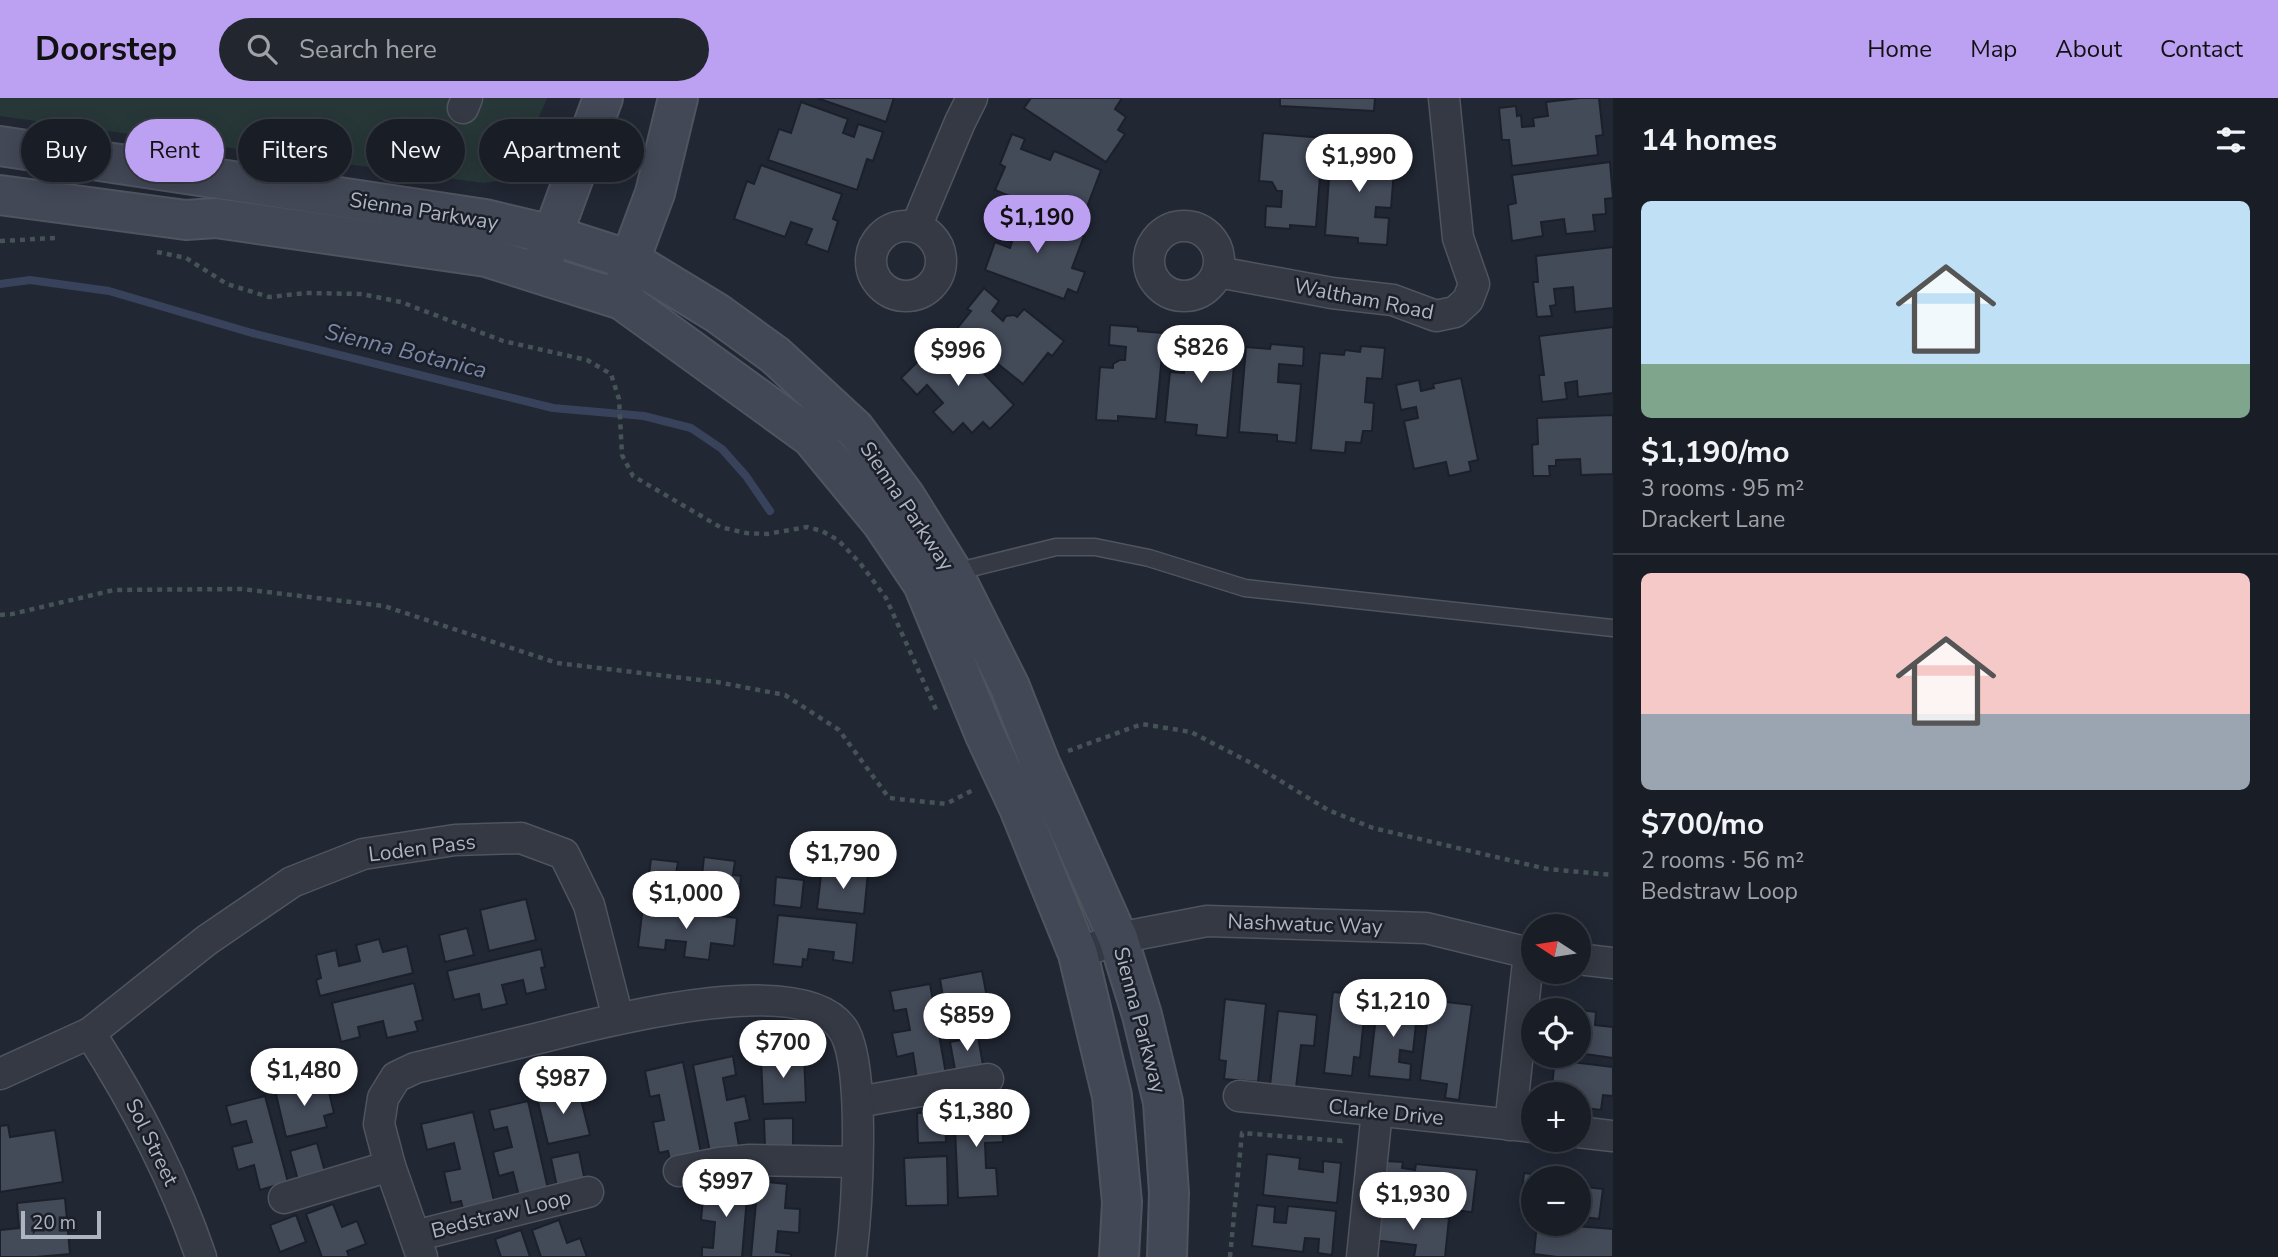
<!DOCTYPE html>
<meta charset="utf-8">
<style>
body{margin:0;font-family:"Nunito Sans",sans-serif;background:#22262e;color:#f1f3f6;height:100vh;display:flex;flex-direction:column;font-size:26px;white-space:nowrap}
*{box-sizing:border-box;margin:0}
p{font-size:23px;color:#9fa2a7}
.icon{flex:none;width:38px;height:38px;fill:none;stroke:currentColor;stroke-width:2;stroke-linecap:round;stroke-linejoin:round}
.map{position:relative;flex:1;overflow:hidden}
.side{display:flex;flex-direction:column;background:#191d26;width:665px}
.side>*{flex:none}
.hud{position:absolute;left:21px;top:21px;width:665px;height:63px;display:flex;gap:14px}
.needle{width:46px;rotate:282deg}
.buttons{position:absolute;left:1521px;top:816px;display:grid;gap:14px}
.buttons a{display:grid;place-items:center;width:70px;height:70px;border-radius:50%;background:#191d26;box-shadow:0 4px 18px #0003,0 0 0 2px #373b43;font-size:35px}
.scale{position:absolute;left:21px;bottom:18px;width:80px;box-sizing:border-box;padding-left:7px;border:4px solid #afb4c1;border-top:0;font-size:19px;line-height:24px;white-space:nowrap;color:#afb4c1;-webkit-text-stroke:5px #1a1f29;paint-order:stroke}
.price{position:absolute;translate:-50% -60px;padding:0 16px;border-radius:24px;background:#fff;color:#222;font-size:23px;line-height:46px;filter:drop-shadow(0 2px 4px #0008)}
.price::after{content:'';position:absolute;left:50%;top:42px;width:21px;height:16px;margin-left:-10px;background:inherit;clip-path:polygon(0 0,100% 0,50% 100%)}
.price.selected{background:#bca0f2;color:#111}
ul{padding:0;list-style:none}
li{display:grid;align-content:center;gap:14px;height:371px;padding:0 28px}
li+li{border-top:2px solid #373b43}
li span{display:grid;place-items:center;height:217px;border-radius:10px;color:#555}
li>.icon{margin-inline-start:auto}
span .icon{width:126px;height:126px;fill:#fffc;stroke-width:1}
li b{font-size:30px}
h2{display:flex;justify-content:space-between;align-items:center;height:84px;padding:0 28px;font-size:30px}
.chip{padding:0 24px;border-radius:32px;background:#191d26;box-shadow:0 4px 18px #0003,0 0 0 2px #373b43;font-size:24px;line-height:63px}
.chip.selected{background:#bca0f2;color:#111}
header{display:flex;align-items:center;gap:42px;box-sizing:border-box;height:98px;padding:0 35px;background:#bca0f2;color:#111}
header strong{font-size:33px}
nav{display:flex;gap:38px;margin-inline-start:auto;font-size:24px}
.search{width:490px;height:63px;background:#22262e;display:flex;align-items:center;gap:18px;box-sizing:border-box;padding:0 24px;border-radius:38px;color:#9fa2a7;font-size:26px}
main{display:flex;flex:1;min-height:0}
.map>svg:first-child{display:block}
.green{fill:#273738}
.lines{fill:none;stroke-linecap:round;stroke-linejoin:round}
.stream{stroke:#38435b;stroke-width:8}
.building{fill:#434a58;stroke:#1c202b;stroke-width:2}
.lane-casing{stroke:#4f545f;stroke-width:19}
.street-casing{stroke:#4f545f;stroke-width:33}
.secondary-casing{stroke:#4f545f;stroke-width:42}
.path{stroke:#455256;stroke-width:4.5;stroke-dasharray:5 5;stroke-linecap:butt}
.lane{stroke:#343944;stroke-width:16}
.street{stroke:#343944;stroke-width:30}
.secondary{stroke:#434857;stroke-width:38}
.labels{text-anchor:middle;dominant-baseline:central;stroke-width:5;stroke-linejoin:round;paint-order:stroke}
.street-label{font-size:21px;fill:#afb4c1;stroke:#1a1f29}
.water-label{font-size:23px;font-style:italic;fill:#7a88a7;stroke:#1a1f29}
</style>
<header>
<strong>Doorstep</strong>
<div class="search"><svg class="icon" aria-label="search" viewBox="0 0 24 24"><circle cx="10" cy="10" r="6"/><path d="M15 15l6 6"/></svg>Search here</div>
<nav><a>Home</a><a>Map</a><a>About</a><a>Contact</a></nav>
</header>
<main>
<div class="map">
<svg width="1613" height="1159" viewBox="0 0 1613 1159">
<rect width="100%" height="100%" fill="#212733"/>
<polygon class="green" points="0,0 547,0 517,70 504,82 484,85 0,18"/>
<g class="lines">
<polyline class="stream" points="0,186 30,182 109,193 252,235 553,310 644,318 691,330 722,351 746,378 770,413"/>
</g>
<g class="building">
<polygon points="817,0 894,0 886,24"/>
<polygon points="1031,0 1122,0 1115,11 1126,19 1118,32 1125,36 1106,64 1024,10"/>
<polygon points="1280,0 1375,0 1374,13 1280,8"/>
<polygon points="1580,0 1599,0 1603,37 1596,38 1598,57 1512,68 1509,42 1502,42 1499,10 1516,8 1517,18 1521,17 1522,29 1534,28 1533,20 1548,18 1546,4"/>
<polygon points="801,4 848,21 843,35 854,39 858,26 883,34 873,63 867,61 857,92 768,62 779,31 791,35"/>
<polygon points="1263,35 1323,40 1316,129 1290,127 1290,131 1265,129 1266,108 1281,109 1282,93 1277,93 1272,84 1259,83"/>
<polygon points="1012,36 1025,41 1021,51 1050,62 1054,53 1101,72 1087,109 1082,107 1075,125 995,92 1005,69 1000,66"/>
<polygon points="1340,43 1364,45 1363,57 1395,60 1391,110 1376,109 1375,119 1389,120 1387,147 1358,145 1358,140 1325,137 1331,51 1340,51"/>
<polygon points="1610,64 1613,100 1605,101 1606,116 1593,117 1595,133 1566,136 1564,121 1541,124 1543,138 1512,143 1508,107 1516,105 1512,77"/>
<polygon points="761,67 842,96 833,121 838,123 828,154 806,146 812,131 791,124 785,139 734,121 747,83 754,86"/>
<polygon points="1002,109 1026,117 1020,131 1032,135 1037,121 1084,138 1072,170 1085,174 1077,195 1068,191 1064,201 985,172 995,144 1010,150 1012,144 1002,140 1004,134 994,131"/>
<polygon points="1613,149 1613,210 1575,214 1573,189 1554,191 1556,207 1550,208 1552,218 1537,219 1533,184 1538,184 1536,158"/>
<polygon points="984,190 999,203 992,213 1003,223 1006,218 1014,217 1017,219 1024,211 1064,243 1052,258 1048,255 1023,286 956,232 971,213 967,211"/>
<polygon points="1110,227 1138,229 1138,233 1164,235 1156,321 1118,318 1118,323 1096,322 1100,269 1113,270 1113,266 1120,262 1125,262 1126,249 1109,247"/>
<polygon points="1613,229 1613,295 1578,299 1577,283 1565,285 1567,301 1542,304 1539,277 1544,277 1539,238"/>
<polygon points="1173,235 1203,237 1202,244 1236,247 1227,340 1196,337 1197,327 1165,324 1170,274 1184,275 1185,264 1170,263"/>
<polygon points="946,236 1014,307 990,331 983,324 972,335 963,325 953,335 933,314 943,305 927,287 917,297 901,280"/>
<polygon points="1271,246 1304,249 1303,268 1279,266 1278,284 1301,286 1296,345 1277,343 1277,337 1239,334 1246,249 1270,251"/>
<polygon points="1361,248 1385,250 1382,281 1367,280 1365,304 1374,305 1372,333 1363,333 1361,345 1346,344 1345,355 1311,352 1320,255 1344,257 1345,252 1360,254"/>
<polygon points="1461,280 1478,362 1469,364 1471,373 1449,378 1446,364 1414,371 1404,323 1418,320 1416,309 1401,312 1396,287 1419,282 1421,293 1434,290 1433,286"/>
<polygon points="1613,317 1613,376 1581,377 1580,361 1556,362 1556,368 1549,368 1550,378 1533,378 1532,347 1538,346 1537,320"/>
<polygon points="704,759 735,763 733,777 741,778 738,810 646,800 651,761 678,764 676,776 702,778"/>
<polygon points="822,769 868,774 864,816 817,811"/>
<polygon points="776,779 804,782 801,810 774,807"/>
<polygon points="526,801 536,842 489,853 480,812"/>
<polygon points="643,808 737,820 734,848 711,845 709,862 684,859 686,844 666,842 665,852 638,849"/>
<polygon points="778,817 857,825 853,865 833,862 834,854 809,851 807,862 803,861 802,869 773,866"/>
<polygon points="467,830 474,857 445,864 439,837"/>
<polygon points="379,841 383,854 407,848 413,875 320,898 316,882 321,880 316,857 336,852 339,868 360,863 356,847"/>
<polygon points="541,851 545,869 541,870 546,891 526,896 523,882 502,887 507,906 482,912 479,896 454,902 447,873"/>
<polygon points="982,873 991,921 948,928 940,881"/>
<polygon points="414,885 423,922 415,924 418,933 387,940 383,923 358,929 360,939 341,944 332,905"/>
<polygon points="930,886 946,976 917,981 913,955 897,959 892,935 910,932 906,911 894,913 890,893"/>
<polygon points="1333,894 1352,896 1351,907 1365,909 1360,960 1354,959 1352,978 1324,975"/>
<polygon points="1225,901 1266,906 1258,984 1224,981 1226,963 1219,962"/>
<polygon points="1378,901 1418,906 1413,954 1400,952 1399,964 1411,966 1410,982 1369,978"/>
<polygon points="1430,902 1472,907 1459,1002 1445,1000 1447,986 1420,982"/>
<polygon points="1567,910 1596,914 1595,927 1613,929 1613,960 1578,955 1578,912"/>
<polygon points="1278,913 1317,917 1314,948 1301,947 1296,990 1270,988"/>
<polygon points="978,939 983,967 955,972 950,944"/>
<polygon points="804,957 806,1004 763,1006 761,959"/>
<polygon points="733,958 736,977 723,980 727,1002 745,998 750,1022 735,1025 739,1048 710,1054 693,967"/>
<polygon points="1555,962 1613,969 1613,998 1603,997 1601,1012 1578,1009 1578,996 1551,996"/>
<polygon points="683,964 701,1055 670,1062 668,1053 659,1055 653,1024 664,1022 659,997 650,999 645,973"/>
<polygon points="315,982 318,992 328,990 334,1015 324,1018 327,1029 286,1039 275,992"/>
<polygon points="578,990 590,1037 548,1046 537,1000"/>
<polygon points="265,998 288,1084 260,1092 254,1067 238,1072 232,1049 252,1044 246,1023 231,1027 226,1008"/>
<polygon points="528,1003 548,1091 519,1098 513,1074 499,1078 493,1054 512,1049 507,1029 494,1032 489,1012"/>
<polygon points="987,1004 988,1013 1002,1013 1003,1044 985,1045 986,1070 996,1070 998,1098 958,1100 954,1006"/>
<polygon points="473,1014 494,1103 463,1111 461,1103 451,1105 444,1074 460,1071 454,1045 427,1052 421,1026"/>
<polygon points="945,1014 946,1044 918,1045 917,1015"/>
<polygon points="793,1020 793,1049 765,1050 764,1021"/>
<polygon points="8,1027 10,1039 55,1032 63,1084 0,1094 0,1028"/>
<polygon points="317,1045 325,1074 298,1082 290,1053"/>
<polygon points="579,1054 585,1083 557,1089 551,1060"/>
<polygon points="1267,1056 1300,1060 1299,1071 1323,1074 1323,1063 1341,1065 1337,1105 1263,1097"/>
<polygon points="947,1058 948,1107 906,1108 904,1060"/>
<polygon points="1384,1063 1403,1064 1402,1070 1415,1072 1416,1066 1477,1072 1472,1114 1433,1110 1434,1097 1424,1096 1422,1109 1394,1106 1397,1080 1382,1078"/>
<polygon points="1524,1075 1558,1080 1533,1080 1533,1113 1520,1111"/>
<polygon points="758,1083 787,1086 785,1110 800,1111 799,1135 778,1133 776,1154 791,1156 791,1159 751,1159"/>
<polygon points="712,1084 748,1087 742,1159 702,1159 702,1149 713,1150 715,1124 701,1122 704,1091 711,1092"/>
<polygon points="1578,1088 1603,1091 1599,1121 1578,1118"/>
<polygon points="65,1100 70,1156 36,1159 0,1159 0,1132 19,1130 17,1105"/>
<polygon points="333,1106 342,1129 357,1123 366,1146 347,1153 349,1159 322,1159 306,1116"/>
<polygon points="1257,1107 1275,1109 1274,1124 1286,1125 1288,1108 1336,1113 1332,1157 1318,1155 1319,1141 1305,1140 1303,1154 1252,1148"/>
<polygon points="1376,1111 1449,1120 1445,1159 1414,1159 1416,1147 1373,1142"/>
<polygon points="296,1117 306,1144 280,1154 270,1127"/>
<polygon points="559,1122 567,1145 580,1140 587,1159 541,1159 532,1132"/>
<polygon points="1537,1125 1613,1131 1613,1159 1557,1159 1534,1156"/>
<polygon points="521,1132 530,1159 501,1159 495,1141"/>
</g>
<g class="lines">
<g class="lane-casing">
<polyline id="lane" points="951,475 1056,449 1095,449 1149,460 1245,490 1613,530"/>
</g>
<g class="street-casing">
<g id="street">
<polyline points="463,10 467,0"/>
<circle cx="1184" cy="163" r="35"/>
<circle cx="906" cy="163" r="35"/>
<polyline points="916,129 960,24 972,0"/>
<polyline points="1218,174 1332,195 1393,202 1436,218 1455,214 1468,202 1474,186 1458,140 1444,0"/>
<polyline points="1078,856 1118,840 1207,823 1426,830 1533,856"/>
<polyline points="1578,861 1613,865"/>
<path d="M90,935C135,1005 174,1080 201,1159"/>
<polyline points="0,976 90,935 207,842 292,784 363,756 455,742 521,740 564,756 589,807 618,920"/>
<polyline points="1239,998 1533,1029"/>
<polyline points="858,1004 988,981"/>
<polyline points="1510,1027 1529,855"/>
<polyline points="1578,1034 1613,1038"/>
<polyline points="679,1073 719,1065 750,1062 856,1064"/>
<polyline points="284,1100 390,1068"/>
<polyline points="415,1138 588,1094"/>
<path d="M422,1159L390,1068L379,1026L383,1000L396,979L415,970C457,960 498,950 539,940C599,925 806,868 844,933C866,971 857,1112 851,1159"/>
<polyline points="1362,1159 1377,1013"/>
</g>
</g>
<g class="secondary-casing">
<g id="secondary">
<polyline points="0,48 485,121 552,137 630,162 717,215 775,257 855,331 905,398 953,475 1010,589 1040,665 1118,840 1142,917 1163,1004 1169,1095 1167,1159"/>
<polyline points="0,97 186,122 216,120 486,159 622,202 811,339 882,425 923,486 985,637 1019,710 1078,856 1112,998 1122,1104 1119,1159"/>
<polyline points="544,160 603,0"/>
<polyline points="625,186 630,162 655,95 678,0"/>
</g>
</g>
<g class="path">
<polyline points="0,143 55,140"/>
<polyline points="157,154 186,160 227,186 269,199 306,195 362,196 401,204 503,243 587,262 611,276 619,301 622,357 633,378 720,429 746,435 767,436 807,429 822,433 838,442 860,465 886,500 938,616"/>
<polyline points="0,517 12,516 114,492 242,491 384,508 557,565 717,584 785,597 839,632 889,700 946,706 975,691"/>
<polyline points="1068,653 1142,626 1191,634 1253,666 1328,712 1373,730 1547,771 1613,777"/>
<polyline points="1230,1159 1242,1035 1342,1043 1346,1040"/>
</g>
<use href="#lane" class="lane"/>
<use href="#street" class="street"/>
<use href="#secondary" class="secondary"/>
</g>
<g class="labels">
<g class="street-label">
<text transform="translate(424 113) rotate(9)">Sienna Parkway</text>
<text transform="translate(1364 201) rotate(11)">Waltham Road</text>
<text transform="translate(907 408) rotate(56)">Sienna Parkway</text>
<text transform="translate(422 750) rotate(-7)">Loden Pass</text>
<text transform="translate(1305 826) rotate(2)">Nashwatuc Way</text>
<text transform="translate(1140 922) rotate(75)">Sienna Parkway</text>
<text transform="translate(1386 1014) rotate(6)">Clarke Drive</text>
<text transform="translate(152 1044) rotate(64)">Sol Street</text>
<text transform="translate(501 1116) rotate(-14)">Bedstraw Loop</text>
</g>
<g class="water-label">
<text transform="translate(406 253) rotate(14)">Sienna Botanica</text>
</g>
</g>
</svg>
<div class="buttons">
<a><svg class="needle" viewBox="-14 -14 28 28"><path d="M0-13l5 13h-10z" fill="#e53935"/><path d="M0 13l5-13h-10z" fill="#9fa2a7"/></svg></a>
<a><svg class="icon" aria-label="locate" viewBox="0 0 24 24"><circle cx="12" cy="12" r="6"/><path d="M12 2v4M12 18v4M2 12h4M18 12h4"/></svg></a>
<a>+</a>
<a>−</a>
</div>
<div class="scale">20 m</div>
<b class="price" style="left:1359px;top:96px">$1,990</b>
<b class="price selected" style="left:1037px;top:157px">$1,190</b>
<b class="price" style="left:1201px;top:287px">$826</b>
<b class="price" style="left:958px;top:290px">$996</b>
<b class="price" style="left:843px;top:793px">$1,790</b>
<b class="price" style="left:686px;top:833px">$1,000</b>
<b class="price" style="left:1393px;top:941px">$1,210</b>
<b class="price" style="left:967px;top:955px">$859</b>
<b class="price" style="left:783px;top:982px">$700</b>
<b class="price" style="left:304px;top:1010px">$1,480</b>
<b class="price" style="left:563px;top:1018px">$987</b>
<b class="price" style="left:976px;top:1051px">$1,380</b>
<b class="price" style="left:726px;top:1121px">$997</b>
<b class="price" style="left:1413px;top:1134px">$1,930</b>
<div class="hud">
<a class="chip">Buy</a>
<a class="chip selected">Rent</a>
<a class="chip">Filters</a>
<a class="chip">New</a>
<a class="chip">Apartment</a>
</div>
</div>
<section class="side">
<h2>14 homes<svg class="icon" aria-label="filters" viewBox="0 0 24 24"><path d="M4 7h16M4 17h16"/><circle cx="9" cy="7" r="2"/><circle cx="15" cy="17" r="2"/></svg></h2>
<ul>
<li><span style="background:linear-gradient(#bfe0f5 75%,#7fa58c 0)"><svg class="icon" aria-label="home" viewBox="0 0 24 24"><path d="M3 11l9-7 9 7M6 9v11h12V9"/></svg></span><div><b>$1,190/mo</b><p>3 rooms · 95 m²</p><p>Drackert Lane</p></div></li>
<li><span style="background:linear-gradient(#f6c9c9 65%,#9aa5b1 0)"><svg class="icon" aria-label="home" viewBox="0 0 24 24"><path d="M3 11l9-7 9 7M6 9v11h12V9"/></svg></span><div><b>$700/mo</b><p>2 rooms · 56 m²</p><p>Bedstraw Loop</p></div></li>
</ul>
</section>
</main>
